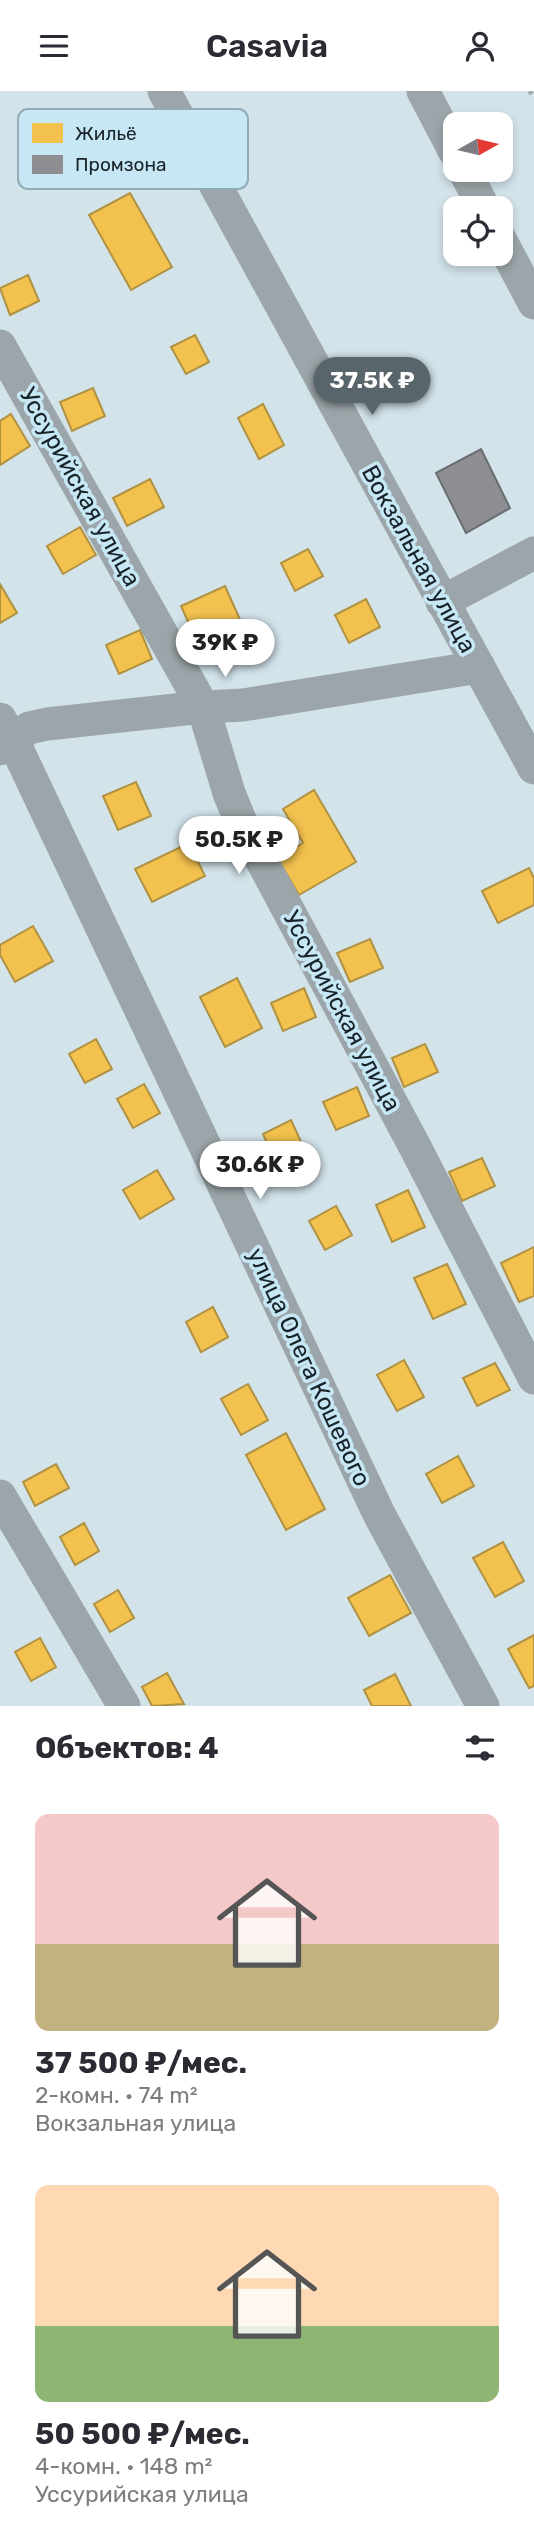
<!DOCTYPE html>
<html lang="ru">
<meta charset="utf-8">
<style>
body{margin:0;font-family:Rubik,sans-serif;background:#f7f7f7;color:#2b2b33;height:100vh;display:flex;flex-direction:column;font-size:26px;white-space:nowrap}
*{box-sizing:border-box;margin:0}
p{font-size:23px;color:#7c7c81}
.icon{flex:none;width:38px;height:38px;fill:none;stroke:currentColor;stroke-width:2;stroke-linecap:round;stroke-linejoin:round}
.map{position:relative;height:1615px;overflow:hidden}
.side{display:flex;flex-direction:column;background:#fff;flex:1}
.side>*{flex:none}
.needle{width:46px;rotate:82deg}
.tools{position:absolute;left:443px;top:21px;display:grid;gap:14px}
.tools a{display:grid;place-items:center;width:70px;height:70px;border-radius:14px;background:#fff;box-shadow:0 4px 10px #0003;font-size:35px}
.price{position:absolute;translate:-50% -60px;padding:0 16px;border-radius:24px;background:#fff;color:#222;font-size:23px;line-height:46px;filter:drop-shadow(0 2px 4px #0008)}
.price::after{content:'';position:absolute;left:50%;top:42px;width:21px;height:16px;margin-left:-10px;background:inherit;clip-path:polygon(0 0,100% 0,50% 100%)}
.price.selected{background:#58666b;color:#fff}
ul{padding:0;list-style:none}
li{display:grid;align-content:center;gap:14px;height:371px;padding:0 35px}
li span{display:grid;place-items:center;height:217px;border-radius:14px;color:#555}
li>.icon{margin-inline-start:auto}
span .icon{width:126px;height:126px;fill:#fffc;stroke-width:1}
li b{font-size:30px}
h2{display:flex;justify-content:space-between;align-items:center;height:84px;padding:0 35px;font-size:30px}
header{display:flex;justify-content:space-between;align-items:center;height:91px;padding:0 35px;background:#fff;font-size:32px;font-weight:600}
.map>svg:first-child{display:block}
.homes{fill:#f2c14e;stroke:#b09242;stroke-width:2}
.industry{fill:#8d8d92;stroke:#6a6d72;stroke-width:2}
.lines{fill:none;stroke-linecap:round;stroke-linejoin:round}
.minor{stroke:#9ca5a9;stroke-width:33}
.rail{stroke:#9fabae;stroke-width:5;stroke-dasharray:3.5 7;stroke-linecap:butt}
.labels{text-anchor:middle;dominant-baseline:central;stroke-width:7;stroke-linejoin:round;paint-order:stroke}
.street-label{font-size:24px;fill:#172327;stroke:#c7e7f5}
.key{fill:#c7e7f5;stroke:#92acb7;stroke-width:2}
.key-label{font-size:19px;fill:#172327}
</style>
<header><svg class="icon" aria-label="menu" viewBox="0 0 24 24"><path d="M4 6h16M4 12h16M4 18h16"/></svg>Casavia<svg class="icon" aria-label="person" viewBox="0 0 24 24"><circle cx="12" cy="8" r="4"/><path d="M4 21q1-7 8-7t8 7"/></svg></header>
<div class="map">
<svg width="534" height="1615" viewBox="0 0 534 1615">
<rect width="100%" height="100%" fill="#d2e3ea"/>
<g class="homes">
<polygon points="130,102 172,176 131,199 89,124"/>
<polygon points="28,184 39,210 10,224 0,197"/>
<polygon points="195,244 209,271 186,283 171,256"/>
<polygon points="93,297 105,325 72,340 60,311"/>
<polygon points="263,313 284,354 259,368 238,327"/>
<polygon points="11,323 30,355 0,374 0,330"/>
<polygon points="150,388 164,416 127,435 113,407"/>
<polygon points="80,436 96,464 63,483 47,455"/>
<polygon points="308,458 323,485 295,500 281,472"/>
<polygon points="0,493 17,522 0,532"/>
<polygon points="225,495 242,533 198,553 181,515"/>
<polygon points="366,508 380,536 349,552 335,524"/>
<polygon points="140,539 152,568 119,583 106,554"/>
<polygon points="136,691 151,725 118,739 103,705"/>
<polygon points="314,699 356,771 299,804 277,767 303,752 283,718"/>
<polygon points="189,752 205,785 152,811 135,778"/>
<polygon points="529,777 534,787 534,814 498,832 482,800"/>
<polygon points="33,835 53,870 15,891 0,864 0,854"/>
<polygon points="370,848 383,877 350,891 337,862"/>
<polygon points="237,887 262,937 225,956 200,906"/>
<polygon points="304,897 316,926 283,940 271,912"/>
<polygon points="96,948 112,978 85,992 69,963"/>
<polygon points="425,953 438,981 404,996 392,967"/>
<polygon points="144,993 160,1022 133,1037 117,1008"/>
<polygon points="357,996 369,1025 336,1039 323,1011"/>
<polygon points="291,1029 308,1066 279,1080 263,1043"/>
<polygon points="482,1067 495,1095 462,1110 449,1081"/>
<polygon points="157,1079 174,1108 140,1128 123,1099"/>
<polygon points="408,1099 425,1136 392,1151 376,1114"/>
<polygon points="336,1115 352,1144 325,1159 309,1130"/>
<polygon points="534,1156 534,1205 519,1211 501,1172"/>
<polygon points="447,1173 466,1213 433,1228 414,1187"/>
<polygon points="213,1216 228,1246 201,1261 186,1231"/>
<polygon points="404,1269 424,1306 397,1320 377,1284"/>
<polygon points="495,1272 510,1299 477,1315 463,1287"/>
<polygon points="248,1293 268,1329 241,1344 221,1308"/>
<polygon points="286,1342 325,1418 286,1439 246,1364"/>
<polygon points="458,1365 474,1395 442,1412 426,1383"/>
<polygon points="56,1373 69,1397 35,1415 23,1391"/>
<polygon points="84,1432 99,1460 75,1474 60,1446"/>
<polygon points="503,1451 524,1490 495,1506 473,1467"/>
<polygon points="390,1484 411,1522 369,1545 348,1507"/>
<polygon points="118,1499 134,1527 110,1541 94,1513"/>
<polygon points="534,1544 534,1595 529,1597 508,1558"/>
<polygon points="40,1547 56,1576 31,1590 15,1561"/>
<polygon points="167,1582 184,1613 152,1615 142,1596"/>
<polygon points="395,1583 411,1615 372,1615 364,1599"/>
</g>
<polygon class="industry" points="481,358 510,417 466,442 436,382"/>
<g class="lines">
<g class="minor">
<polyline points="164,0 534,677"/>
<polyline points="423,0 455,61"/>
<polyline points="464,79 484,117"/>
<polyline points="500,148 534,212"/>
<polyline points="0,255 203,616 229,702 240,729 414,1054 534,1287"/>
<polyline points="442,511 534,462"/>
<polyline points="0,628 12,647 379,1423 483,1615"/>
<polyline points="0,658 29,637 47,633 203,616 243,614 479,576"/>
<polyline points="0,1405 124,1615"/>
</g>
<polyline class="rail" points="530,0 534,8"/>
</g>
<g class="labels">
<g class="street-label">
<text transform="translate(80 396) rotate(61)">Уссурийская улица</text>
<text transform="translate(419 468) rotate(61)">Вокзальная улица</text>
<text transform="translate(342 920) rotate(62)">Уссурийская улица</text>
<text transform="translate(309 1276) rotate(65)">улица Олега Кошевого</text>
</g>
</g>
<rect x="18" y="18" width="230" height="80" rx="10" class="key"/>
<rect x="32" y="32" width="31" height="20" fill="#f2c14e"/>
<rect x="32" y="64" width="31" height="19" fill="#8d8d92"/>
<g class="key-label">
<text x="75" y="49">Жильё</text>
<text x="75" y="80">Промзона</text>
</g>
</svg>
<div class="tools">
<a><svg class="needle" viewBox="-14 -14 28 28"><path d="M0-13l5 13h-10z" fill="#e53935"/><path d="M0 13l5-13h-10z" fill="#7c7c81"/></svg></a>
<a><svg class="icon" aria-label="locate" viewBox="0 0 24 24"><circle cx="12" cy="12" r="6"/><path d="M12 2v4M12 18v4M2 12h4M18 12h4"/></svg></a>
</div>
<b class="price selected" style="left:372px;top:326px">37.5K ₽</b>
<b class="price" style="left:225px;top:588px">39K ₽</b>
<b class="price" style="left:239px;top:785px">50.5K ₽</b>
<b class="price" style="left:260px;top:1110px">30.6K ₽</b>
</div>
<section class="side">
<h2>Объектов: 4<svg class="icon" aria-label="filters" viewBox="0 0 24 24"><path d="M4 7h16M4 17h16"/><circle cx="9" cy="7" r="2"/><circle cx="15" cy="17" r="2"/></svg></h2>
<ul>
<li><span style="background:linear-gradient(#f6c9c9 60%,#c2b280 0)"><svg class="icon" aria-label="home" viewBox="0 0 24 24"><path d="M3 11l9-7 9 7M6 9v11h12V9"/></svg></span><div><b>37 500 ₽/мес.</b><p>2-комн. · 74 m²</p><p>Вокзальная улица</p></div></li>
<li><span style="background:linear-gradient(#ffd9b3 65%,#8fb573 0)"><svg class="icon" aria-label="home" viewBox="0 0 24 24"><path d="M3 11l9-7 9 7M6 9v11h12V9"/></svg></span><div><b>50 500 ₽/мес.</b><p>4-комн. · 148 m²</p><p>Уссурийская улица</p></div></li>
</ul>
</section>
